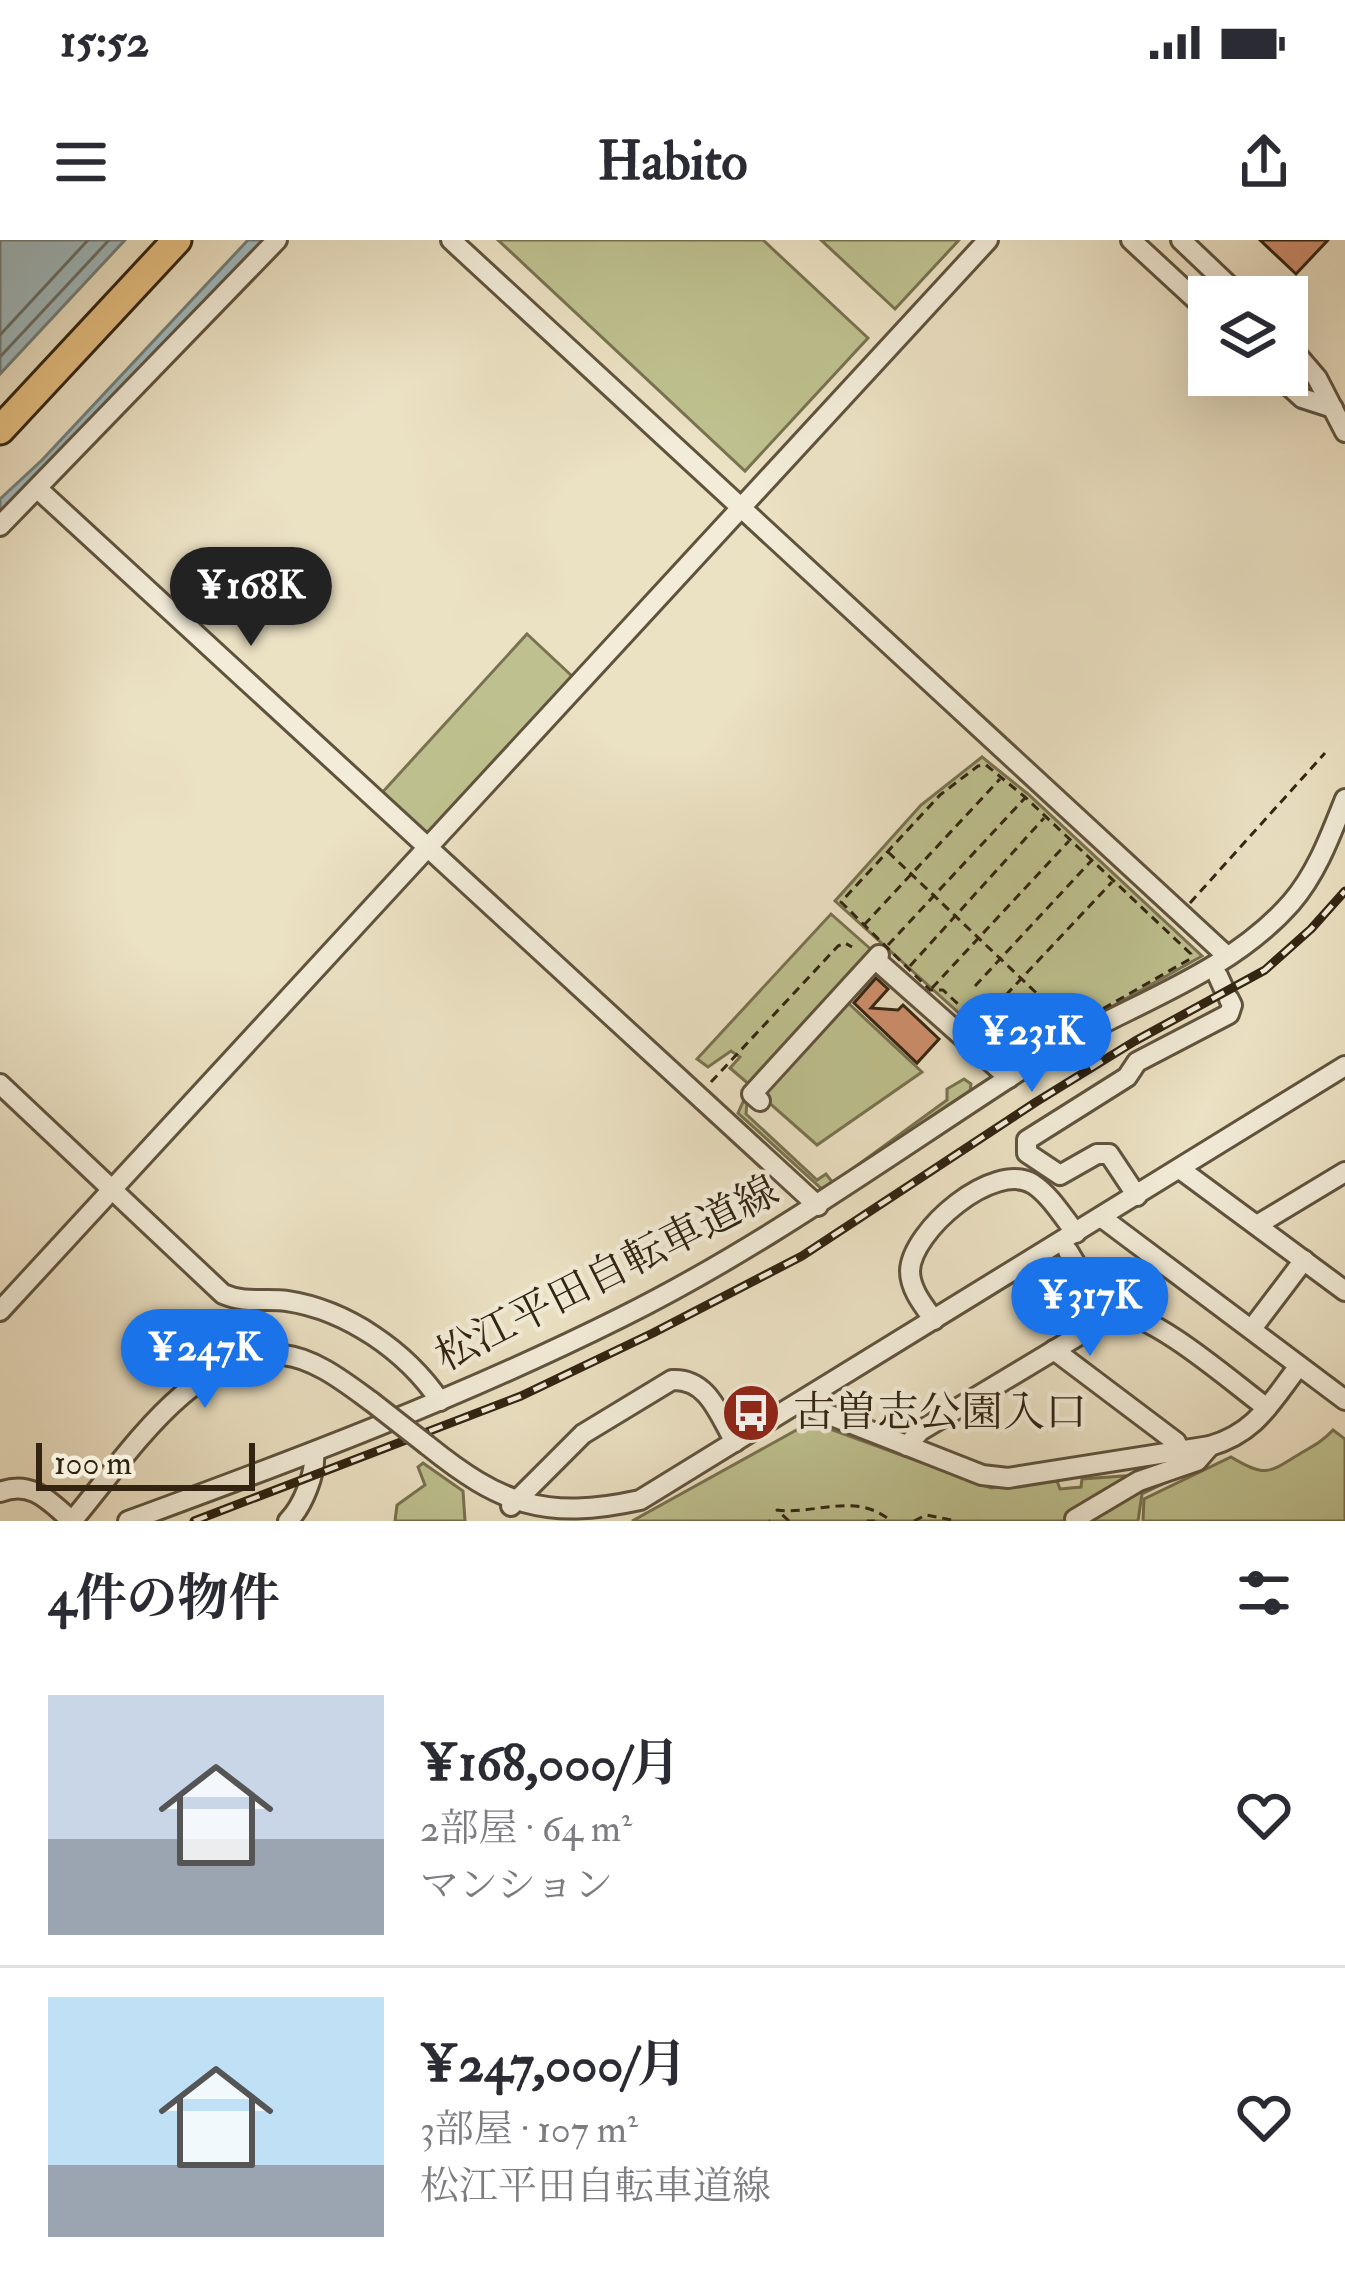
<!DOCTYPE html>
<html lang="ja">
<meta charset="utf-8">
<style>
body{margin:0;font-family:"IM FELL Double Pica","Noto Serif JP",serif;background:#f7f7f7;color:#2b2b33;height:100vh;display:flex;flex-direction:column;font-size:45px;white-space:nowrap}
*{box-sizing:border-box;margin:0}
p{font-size:39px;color:#7c7c81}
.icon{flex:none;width:66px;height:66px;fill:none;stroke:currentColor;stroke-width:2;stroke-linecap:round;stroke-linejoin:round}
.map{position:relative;height:1281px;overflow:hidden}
.panel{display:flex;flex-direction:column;background:#fff;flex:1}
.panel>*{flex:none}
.buttons{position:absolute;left:1188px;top:36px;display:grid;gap:24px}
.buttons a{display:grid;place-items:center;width:120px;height:120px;border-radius:0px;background:#fff;box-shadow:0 12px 48px #0002;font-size:60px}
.scale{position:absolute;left:36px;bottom:30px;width:219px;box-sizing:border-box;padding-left:12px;border:6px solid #322411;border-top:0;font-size:33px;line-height:42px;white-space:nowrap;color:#322411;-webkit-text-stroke:9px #f2ecd8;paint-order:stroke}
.price{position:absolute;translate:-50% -102px;padding:0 27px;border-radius:42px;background:#1a73e8;color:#fff;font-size:39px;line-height:78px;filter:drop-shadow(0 3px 6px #0008)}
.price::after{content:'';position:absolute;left:50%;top:72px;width:36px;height:27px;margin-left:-18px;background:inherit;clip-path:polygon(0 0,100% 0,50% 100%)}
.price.active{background:#222;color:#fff}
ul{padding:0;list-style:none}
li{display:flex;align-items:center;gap:36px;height:300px;padding:0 48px}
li+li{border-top:3px solid #e1e1e2}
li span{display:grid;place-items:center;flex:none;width:336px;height:240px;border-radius:0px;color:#555}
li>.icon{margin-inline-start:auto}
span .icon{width:144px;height:144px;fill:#fffc;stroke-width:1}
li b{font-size:51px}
h2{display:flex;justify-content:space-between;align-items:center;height:144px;padding:0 48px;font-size:51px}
.status{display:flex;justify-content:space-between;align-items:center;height:84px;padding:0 60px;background:#fff;direction:ltr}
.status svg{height:33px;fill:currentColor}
header{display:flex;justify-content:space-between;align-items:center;height:156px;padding:0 48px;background:#fff;font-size:54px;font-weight:700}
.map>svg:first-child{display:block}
.green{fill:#bec18f;stroke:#787250;stroke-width:3}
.water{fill:#9fbabf;stroke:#737e79;stroke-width:3}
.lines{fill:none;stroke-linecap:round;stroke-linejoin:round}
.shore{stroke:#686f68;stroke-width:3}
.building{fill:#cf8f6e;stroke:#322411;stroke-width:3}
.minor-casing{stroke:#60533e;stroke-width:24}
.highway-casing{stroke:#322411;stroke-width:33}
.path{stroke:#322411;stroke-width:3;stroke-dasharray:9 6;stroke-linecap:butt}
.minor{stroke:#f2ecd8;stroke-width:18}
.highway{stroke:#e6c082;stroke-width:27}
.rail-casing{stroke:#322411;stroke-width:9}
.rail{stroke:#f2ecd8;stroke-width:4.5;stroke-dasharray:14;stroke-linecap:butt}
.minor-bridge-casing{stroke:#60533e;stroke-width:24;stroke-linecap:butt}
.minor-bridge{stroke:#f2ecd8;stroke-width:18}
.labels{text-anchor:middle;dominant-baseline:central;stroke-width:9;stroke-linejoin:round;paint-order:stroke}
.street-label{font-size:42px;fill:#322411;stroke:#f2ecd8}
.poi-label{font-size:42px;fill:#322411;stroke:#f2ecd8;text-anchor:start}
</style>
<div class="status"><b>15:52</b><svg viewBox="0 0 49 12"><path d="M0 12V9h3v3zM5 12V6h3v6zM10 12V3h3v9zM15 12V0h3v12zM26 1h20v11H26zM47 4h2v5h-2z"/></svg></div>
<header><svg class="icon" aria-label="menu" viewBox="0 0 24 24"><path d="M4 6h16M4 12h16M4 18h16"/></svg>Habito<svg class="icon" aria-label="share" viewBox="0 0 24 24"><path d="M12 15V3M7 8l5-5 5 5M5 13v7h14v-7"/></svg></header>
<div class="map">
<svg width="1345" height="1281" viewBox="0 0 1345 1281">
<rect width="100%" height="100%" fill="#ebe1c3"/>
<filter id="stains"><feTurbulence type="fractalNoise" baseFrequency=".00167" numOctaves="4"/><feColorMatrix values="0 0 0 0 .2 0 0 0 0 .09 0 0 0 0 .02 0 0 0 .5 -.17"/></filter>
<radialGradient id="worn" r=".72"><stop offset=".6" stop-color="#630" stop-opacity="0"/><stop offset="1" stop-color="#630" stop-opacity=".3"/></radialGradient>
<g class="green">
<polygon points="498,0 763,0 868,98 745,231"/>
<polygon points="821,0 959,0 895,69"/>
<polygon points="527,394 573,437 428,596 379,556"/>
<polygon points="982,517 1028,554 1202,716 1013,822 835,661 921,565"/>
<polygon points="831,674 874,712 752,847 730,828 740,817 731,811 708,827 697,819"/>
<polygon points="845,760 922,832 817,905 758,853"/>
<polygon points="964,839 971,844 970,851 823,950 738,873 743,862 747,862 746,874 817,940 826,934 833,943 947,860 947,849"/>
<polygon points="811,1182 991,1248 1057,1241 1060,1249 1081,1247 1082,1239 1137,1235 1213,1212 1210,1221 1142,1254 1138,1281 632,1281"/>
<path d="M1333,1190L1345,1199V1281H1143L1144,1259L1231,1217C1266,1238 1269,1233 1301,1213C1313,1206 1323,1201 1333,1190Z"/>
<polygon points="423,1223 463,1251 465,1281 395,1281 397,1265 425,1245 418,1227"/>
</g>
<g class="water">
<polygon points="0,0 125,0 0,134"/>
<polygon points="248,0 271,0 0,281 0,259 42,220"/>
</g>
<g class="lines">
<g class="shore">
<polyline points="0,95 88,0"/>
<polyline points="0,117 109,0"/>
</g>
</g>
<g class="building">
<polygon points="1260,0 1328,0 1296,34"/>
<polygon points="876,738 888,749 871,768 898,770 903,765 939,799 917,823 854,763"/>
</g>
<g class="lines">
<g class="minor-casing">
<g id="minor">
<polyline points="451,0 1227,716"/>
<polyline points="1131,0 1209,72"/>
<polyline points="1181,0 1241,57"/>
<polyline points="1287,103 1317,138 1345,192"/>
<polyline points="1277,135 1302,158 1333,168"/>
<polyline points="39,250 818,966"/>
<polyline points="0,286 277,0"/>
<polyline points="876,720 1009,838"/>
<polyline points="1218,736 1223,747"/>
<path d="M0,844L223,1054C246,1064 264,1058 287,1061C347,1070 406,1111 440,1161"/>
<polyline points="760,861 752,854 879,715"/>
<polyline points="1180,929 1345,1051"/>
<polyline points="1137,956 1109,914 1097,914 1060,935 1027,913 1027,900 1127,837 1137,822 1229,774 1232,765 1229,759"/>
<polyline points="1101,977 1345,1160"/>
<polyline points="1257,985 1345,932"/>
<polyline points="1068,1011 1107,1076"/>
<polyline points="0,1071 988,0"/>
<path d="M934,1080C923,1065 910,1049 910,1031C911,991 994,920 1033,944C1050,955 1063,977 1076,993"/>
<polyline points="1257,1082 1304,1020"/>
<polyline points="1054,1110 1176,1202 1180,1211"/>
<path d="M799,1163L982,1235L1008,1238L1210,1206C1257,1192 1270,1163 1299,1126"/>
<path d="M427,1205C500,1264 545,1281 640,1260L1345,826"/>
<path d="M907,1206L920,1191L1116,1073C1154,1073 1233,1143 1267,1168"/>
<path d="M0,1252C32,1240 49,1261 72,1281C124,1221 193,1107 283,1115C315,1118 347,1144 372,1162"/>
<path d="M511,1266L583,1194L672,1140C708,1138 719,1175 735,1202"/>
<polyline points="1075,1279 1139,1241 1197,1221 1210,1206"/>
<path d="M128,1281C295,1220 462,1157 622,1077C769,1004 900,907 1038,819C1120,767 1225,738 1291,663C1317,633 1331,594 1345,559"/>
<path d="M288,1281C303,1266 316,1233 314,1213"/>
</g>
</g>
<g class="highway-casing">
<polyline id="highway" points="0,190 177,0"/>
</g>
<g class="path">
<polygon points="986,525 1025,557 1191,714 1190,719 1015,819 1007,819 974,789 972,777 943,750 930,750 841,662 940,555 978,526"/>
<polyline points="888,612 1068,783"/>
<polyline points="1190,663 1325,513"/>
<polyline points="864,685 1000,539"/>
<polyline points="888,705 1025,558"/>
<polyline points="910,726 1044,578"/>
<polyline points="975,746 1092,620"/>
<polyline points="932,748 1069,601"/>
<polyline points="975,788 1112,642"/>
<polyline points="711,842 838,706 845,703 852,707"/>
<polyline points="769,1281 770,1281"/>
<path d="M789,1281L777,1270C817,1275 855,1251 891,1281"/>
<polyline points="867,1281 875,1281"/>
<polyline points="914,1281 926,1275 957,1281"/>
</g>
<use href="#minor" class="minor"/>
<use href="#highway" class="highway"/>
<g class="rail-casing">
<polyline id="rail" points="194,1281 521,1156 653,1093 802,1016 1036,862 1135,801 1265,730 1311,689 1345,651"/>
</g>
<use href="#rail" class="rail"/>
<g class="minor-bridge-casing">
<polyline id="minor-bridge" points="372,1162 427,1205"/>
</g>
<use href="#minor-bridge" class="minor-bridge"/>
</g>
<defs>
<g id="bus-disc" transform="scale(3)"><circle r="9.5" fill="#8f2418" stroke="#f2ecd8"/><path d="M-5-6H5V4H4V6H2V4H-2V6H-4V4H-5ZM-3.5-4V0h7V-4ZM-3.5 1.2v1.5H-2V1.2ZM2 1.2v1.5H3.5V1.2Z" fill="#fff"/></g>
</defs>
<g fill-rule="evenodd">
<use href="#bus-disc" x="751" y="1173"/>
</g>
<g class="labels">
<g class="street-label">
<text transform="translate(607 1034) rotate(-27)">松江平田自転車道線</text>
</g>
<g class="poi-label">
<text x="793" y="1173">古曽志公園入口</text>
</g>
</g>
<rect width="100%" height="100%" filter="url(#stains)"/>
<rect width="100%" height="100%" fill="url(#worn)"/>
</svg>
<div class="buttons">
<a><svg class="icon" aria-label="layers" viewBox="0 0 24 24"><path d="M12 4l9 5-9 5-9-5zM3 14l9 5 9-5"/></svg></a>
</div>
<div class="scale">100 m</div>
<b class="price active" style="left:251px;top:409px">¥168K</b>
<b class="price" style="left:1032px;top:855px">¥231K</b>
<b class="price" style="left:1090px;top:1119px">¥317K</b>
<b class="price" style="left:205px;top:1171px">¥247K</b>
</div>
<section class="panel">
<h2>4件の物件<svg class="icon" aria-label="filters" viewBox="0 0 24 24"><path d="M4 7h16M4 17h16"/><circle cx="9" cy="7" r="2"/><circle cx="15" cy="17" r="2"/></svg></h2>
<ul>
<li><span style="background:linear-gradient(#c9d6e8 60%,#9aa5b1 0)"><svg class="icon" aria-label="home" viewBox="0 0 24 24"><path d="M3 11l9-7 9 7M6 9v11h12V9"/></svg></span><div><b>¥168,000/月</b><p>2部屋 · 64 m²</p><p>マンション</p></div><svg class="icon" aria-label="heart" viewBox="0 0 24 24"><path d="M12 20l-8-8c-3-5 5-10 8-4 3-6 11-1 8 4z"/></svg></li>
<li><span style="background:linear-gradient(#bfe0f5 70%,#9aa5b1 0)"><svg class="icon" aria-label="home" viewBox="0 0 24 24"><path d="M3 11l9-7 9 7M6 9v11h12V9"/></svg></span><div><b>¥247,000/月</b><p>3部屋 · 107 m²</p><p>松江平田自転車道線</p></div><svg class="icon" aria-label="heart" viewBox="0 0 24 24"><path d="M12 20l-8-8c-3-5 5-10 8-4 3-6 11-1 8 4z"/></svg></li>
</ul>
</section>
